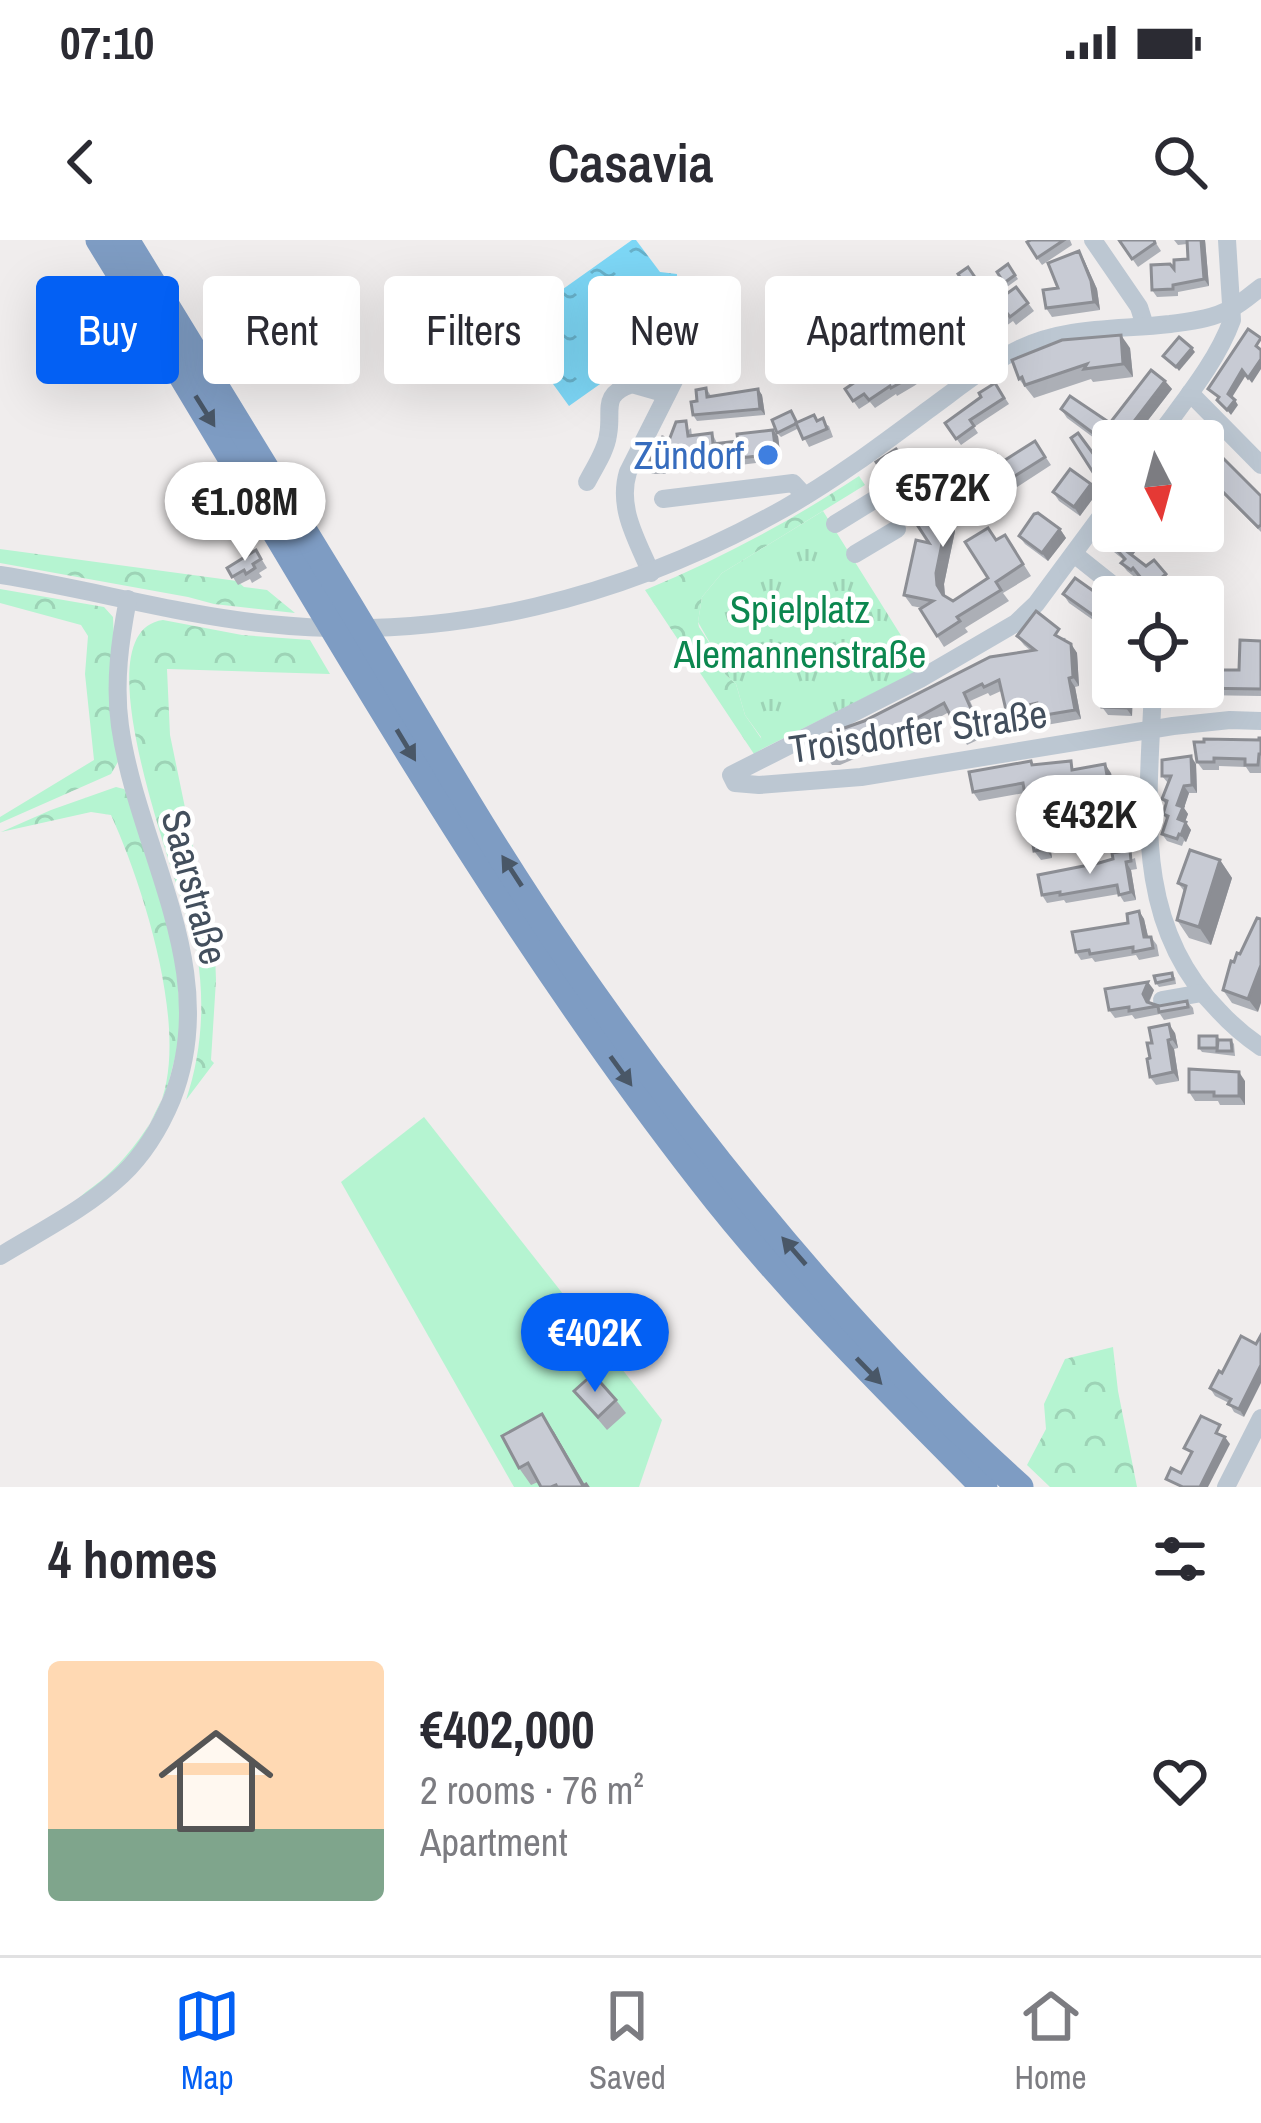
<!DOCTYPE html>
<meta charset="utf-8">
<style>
body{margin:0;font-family:"Archivo Narrow",sans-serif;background:#f2f2f3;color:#2b2b33;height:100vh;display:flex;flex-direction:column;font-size:45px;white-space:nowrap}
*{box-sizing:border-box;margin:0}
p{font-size:39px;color:#7c7c81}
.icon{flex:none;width:66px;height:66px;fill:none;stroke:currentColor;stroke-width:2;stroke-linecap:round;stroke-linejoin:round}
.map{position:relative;height:1247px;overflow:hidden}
.details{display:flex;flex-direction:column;background:#fff;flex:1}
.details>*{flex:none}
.hud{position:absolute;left:36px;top:36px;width:1191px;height:108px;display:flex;gap:24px}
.needle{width:78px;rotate:174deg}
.buttons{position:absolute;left:1092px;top:180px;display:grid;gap:24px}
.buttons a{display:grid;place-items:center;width:132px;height:132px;border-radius:12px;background:#fff;box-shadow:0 12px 48px #0002;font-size:60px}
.price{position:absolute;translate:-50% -102px;padding:0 27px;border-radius:42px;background:#fff;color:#222;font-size:39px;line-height:78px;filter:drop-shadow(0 3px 6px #0008)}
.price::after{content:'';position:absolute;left:50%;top:72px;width:36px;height:27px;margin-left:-18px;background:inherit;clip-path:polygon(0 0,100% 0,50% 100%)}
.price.current{background:#0360f4;color:#fff}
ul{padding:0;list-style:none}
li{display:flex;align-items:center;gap:36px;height:300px;padding:0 48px}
li span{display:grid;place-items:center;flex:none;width:336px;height:240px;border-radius:12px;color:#555}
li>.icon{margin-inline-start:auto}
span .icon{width:144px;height:144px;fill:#fffc;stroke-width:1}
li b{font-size:51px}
h2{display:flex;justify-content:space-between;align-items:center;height:144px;padding:0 48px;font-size:51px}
.pill{padding:0 42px;border-radius:12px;background:#fff;box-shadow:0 12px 48px #0002;font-size:42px;line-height:108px}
.pill.current{background:#0360f4;color:#fff}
.status{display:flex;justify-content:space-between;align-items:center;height:84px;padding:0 60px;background:#fff;direction:ltr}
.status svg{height:33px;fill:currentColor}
header{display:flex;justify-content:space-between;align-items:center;height:156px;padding:0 48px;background:#fff;font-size:54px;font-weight:600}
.tabs{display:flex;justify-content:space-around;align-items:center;height:168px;border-top:3px solid #e1e1e2;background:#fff;font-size:33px;color:#7c7c81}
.tabs a{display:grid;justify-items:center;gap:6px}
.tabs .current{color:#0360f4}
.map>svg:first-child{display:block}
.grass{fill:#b5f4d1}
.forest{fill:url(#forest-crowns)}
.park{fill:url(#park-tufts)}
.water{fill:url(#water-ripples)}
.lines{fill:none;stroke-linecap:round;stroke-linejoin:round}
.minor{stroke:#bcc7d2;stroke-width:18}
.highway{stroke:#7e9cc3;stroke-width:27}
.wall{fill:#acafb6}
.shaded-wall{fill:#8c8e94}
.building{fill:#c8cbd4;stroke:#8c8e94;stroke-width:3}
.oneway{fill:#495767}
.shop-dot{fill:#3f7fe0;stroke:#fff;stroke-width:4.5}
.labels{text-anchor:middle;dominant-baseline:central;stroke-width:9;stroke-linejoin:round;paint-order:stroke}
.shop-label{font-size:39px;fill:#366cbe;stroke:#fff;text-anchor:end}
.park-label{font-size:39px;fill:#0c874f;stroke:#fff}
.street-label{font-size:39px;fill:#434f5d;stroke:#fff}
</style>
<div class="status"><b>07:10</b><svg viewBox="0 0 49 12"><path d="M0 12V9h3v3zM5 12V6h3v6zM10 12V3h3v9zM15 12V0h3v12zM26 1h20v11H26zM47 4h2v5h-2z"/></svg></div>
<header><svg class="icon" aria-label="back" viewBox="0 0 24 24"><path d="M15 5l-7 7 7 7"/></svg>Casavia<svg class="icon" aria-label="search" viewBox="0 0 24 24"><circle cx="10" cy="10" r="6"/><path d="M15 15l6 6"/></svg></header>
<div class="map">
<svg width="1261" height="1247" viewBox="0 0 1261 1247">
<defs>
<pattern id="forest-crowns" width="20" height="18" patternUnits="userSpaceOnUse" patternTransform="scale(3)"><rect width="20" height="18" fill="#b5f4d1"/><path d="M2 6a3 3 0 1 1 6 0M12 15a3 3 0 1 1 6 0" fill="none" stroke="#9dd3b6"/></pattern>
<pattern id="park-tufts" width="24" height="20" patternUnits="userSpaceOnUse" patternTransform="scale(3)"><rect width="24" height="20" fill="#b5f4d1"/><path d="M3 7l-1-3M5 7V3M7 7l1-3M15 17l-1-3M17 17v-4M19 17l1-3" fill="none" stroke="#9dd3b6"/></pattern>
<pattern id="water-ripples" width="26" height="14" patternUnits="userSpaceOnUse" patternTransform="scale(3)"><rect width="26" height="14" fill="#7dd7f6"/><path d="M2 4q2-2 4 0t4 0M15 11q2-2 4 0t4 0" fill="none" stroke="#68b1ca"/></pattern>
</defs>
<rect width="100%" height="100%" fill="#f0eded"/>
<polygon class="grass" points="424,877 662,1180 639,1247 514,1247 341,942"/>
<g class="forest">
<path d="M859,236L865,245L722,333L702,357L698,382L699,387L714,410L718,428L736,444L745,475L763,501L762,509L754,514L645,350C720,319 791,281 859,236Z"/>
<polygon points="0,309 237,341 244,347 267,350 295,373 214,364 188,357 0,323"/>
<polygon points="0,349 104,367 113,377 119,520 111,534 0,583 0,577 94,520 85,434 88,396 81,385 0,363"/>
<path d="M163,380L242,395L310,400L330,434L167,429L170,495L215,713L216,740L211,820L214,823L186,860C202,812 205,763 197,714C188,661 74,392 163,380Z"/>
<path d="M116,547L124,549L129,556L176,709L181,794L167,849L141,901L107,939L76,961C83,953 95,946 104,938C124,921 143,896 156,873C194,801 143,645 111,575L91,572L1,592L51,570Z"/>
<polygon points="1113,1107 1118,1151 1137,1247 1050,1247 1027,1225 1046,1189 1044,1164 1065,1119"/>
</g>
<polygon class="park" points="823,271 922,429 762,509 761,497 745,475 736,444 718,428 714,410 698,382 702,357 722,333"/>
<polygon class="water" points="632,0 636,0 660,32 677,34 676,69 634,97 644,113 569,166 511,86"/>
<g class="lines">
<g class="minor">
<polyline points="1093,0 1139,67 1145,86"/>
<polyline points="1190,153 1261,225"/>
<path d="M1155,201C1182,163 1216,124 1232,80L1227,0"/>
<path d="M587,242C594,228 606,211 608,195C613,170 600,155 632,144L667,154"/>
<polyline points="663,259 793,243 805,256"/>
<polyline points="1113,260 1036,364 1016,383 920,439 731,535 735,543 759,545 861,537 1173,486 1230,480 1261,481"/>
<polyline points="835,284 874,260"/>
<polyline points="855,314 897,289"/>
<polyline points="1074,314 1128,357"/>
<path d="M651,333C637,300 617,268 628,232L688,113"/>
<path d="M0,335C90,349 178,375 269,384C451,403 627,357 785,268C836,239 881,205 928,170C957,149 986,125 1019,109C1066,86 1118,90 1170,84C1191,81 1213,79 1232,68C1242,63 1252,54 1261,47"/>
<path d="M1153,447C1149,561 1130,682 1219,771C1231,784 1246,797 1261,807"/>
<polyline points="1162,760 1202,753"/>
<path d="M0,1016C41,991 87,968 122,935C144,914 160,888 172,859C223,730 138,612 120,486C114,443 120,400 128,359"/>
<polyline points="1226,1247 1261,1178"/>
</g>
<g class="highway">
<path d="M99,0C295,316 472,646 701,940C786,1050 886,1148 984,1247"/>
<path d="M126,0C201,121 275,242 348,363C420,482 489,604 568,718C697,904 851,1096 1020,1247"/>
</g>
</g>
<g class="wall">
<polygon points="1031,0 1070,0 1072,5 1042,25 1037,18"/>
<polygon points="1119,0 1154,0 1161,11 1138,27"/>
<polygon points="1174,0 1205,0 1209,46 1178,52 1178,56 1157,57 1152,50 1174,29 1188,19 1187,4 1178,5"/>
<polygon points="1079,11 1084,20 1097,49 1100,70 1052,77 1046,68"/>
<polygon points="1008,24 1018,39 1007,47 997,32"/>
<polygon points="968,27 984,50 973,58 958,34"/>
<polygon points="940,42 949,56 932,67 922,54"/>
<polygon points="1016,47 1034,71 1016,85 1013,81 960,119 958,116 914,146 897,156 896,154 875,168 870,162 859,169 845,149 885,125 898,123 941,92 987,68"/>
<polygon points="1130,108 1133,137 1093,142 1091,139 1034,158 1019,139"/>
<polygon points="1165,141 1172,149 1132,201 1113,201 1113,212 1067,178 1061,169 1110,183"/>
<polygon points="995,143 1009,164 974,187 978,193 961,205 945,183 981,157"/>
<polygon points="706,148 711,156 758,149 762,155 765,175 697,181 693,175 697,161"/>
<polygon points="818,180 829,186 833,197 809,207 799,188 781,197 777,193 798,182"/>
<polygon points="691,188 692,196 712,193 717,203 778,196 781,220 708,229 704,222 666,227 666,234 652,234 647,227"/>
<polygon points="1035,201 1051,225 997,260 1001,267 992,273 980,254 989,249 1002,222"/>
<polygon points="1203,201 1261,256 1261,292 1203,234"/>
<polygon points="922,236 955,291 944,344 945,356 953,361 988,338 997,300 1005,295 1031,336 1003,353 1009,361 965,388 968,392 944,407 920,369 922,368 912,366 904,355 929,303 918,239"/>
<polygon points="1053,252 1097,253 1080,276 1059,261"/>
<polygon points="1060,289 1066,298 1048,321 1025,304 1019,296"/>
<polygon points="1113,291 1150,291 1132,316 1146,326 1154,320 1172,342 1155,356 1139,337 1137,339 1127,331 1121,323 1124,320 1109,308 1103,300"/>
<polygon points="256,310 267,328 259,333 262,337 252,343 250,339 238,345 227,328"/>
<polygon points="1063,354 1110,377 1113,447 1133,447 1132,476 1108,475 1102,467 1105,384 1103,387 1069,363"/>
<polygon points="1017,396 1066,398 1064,400 1071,404 1077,413 1079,446 1075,447 1081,479 1046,485 1039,473 1012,479 1006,470 1001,451 990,456 988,453 970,461 986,496 967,505 949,472 903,498 840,525 832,525 826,516 864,481 1031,411 1024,405"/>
<polygon points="1261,401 1261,456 1199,455 1199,463 1173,463 1168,456 1239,430"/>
<polygon points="1261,498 1261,533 1250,533 1246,527 1219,526 1219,530 1203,530 1197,522"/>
<polygon points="1196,524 1197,553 1189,553 1184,568 1188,574 1185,582 1191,590 1186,602 1184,601 1182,606 1167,601 1162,594 1167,580 1163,574 1166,565 1162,559 1168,543 1162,536"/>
<polygon points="1034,525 1111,533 1117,567 1101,570 1095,561 1093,552 1088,553 1085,548 1042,555 1052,618 1041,620 1034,611 1024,553 979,561 973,552"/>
<polygon points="1135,618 1137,629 1131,630 1136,660 1124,662 1119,654 1066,663 1064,660 1047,663 1042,655"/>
<polygon points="1220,620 1232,638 1211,705 1189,698 1177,680 1184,651 1178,643"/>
<polygon points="1139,671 1144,679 1148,697 1151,697 1157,705 1159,716 1139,720 1136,715 1095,722 1092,718 1081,720 1076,712 1128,683"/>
<polygon points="1231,721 1258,772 1232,763 1223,750"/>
<polygon points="1175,737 1176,744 1159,747 1156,743"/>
<polygon points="1154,750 1149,763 1159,766 1187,761 1193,768 1194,774 1164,780 1160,774 1135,779 1132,775 1115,778 1109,770"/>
<polygon points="1175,793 1178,808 1174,809 1179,841 1156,845 1150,837 1150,818"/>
<polygon points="1217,796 1220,800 1231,800 1234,804 1235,816 1202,812 1199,808"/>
<polygon points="1245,841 1245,865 1220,865 1218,861 1195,861 1189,852"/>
<polygon points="1219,1131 1244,1177 1234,1172 1229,1163 1215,1156 1210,1148"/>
<polygon points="574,1151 616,1160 626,1173 607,1190"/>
<polygon points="554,1192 585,1245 589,1247 541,1247 538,1242 531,1245 519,1228"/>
</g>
<g class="shaded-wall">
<polygon points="1201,0 1205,0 1209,46 1204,39"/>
<polygon points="1079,11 1084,20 1097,49 1100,70 1094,62"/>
<polygon points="1121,95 1130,108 1133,137 1123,124"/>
<polygon points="1192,108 1195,112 1179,131 1176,127"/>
<polygon points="1261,119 1261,129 1252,143 1248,138"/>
<polygon points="1242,130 1246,135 1231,159 1228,154"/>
<polygon points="1165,141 1172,149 1132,201 1119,201"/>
<polygon points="758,149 762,155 765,175 760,169"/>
<polygon points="1235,160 1238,165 1231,175 1227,170"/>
<polygon points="773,190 778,196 781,220 776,214"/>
<polygon points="1106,231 1109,235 1101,244 1098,240"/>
<polygon points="1091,244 1097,253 1080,276 1074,267"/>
<polygon points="926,246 955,291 944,344 945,356 937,345"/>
<polygon points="1060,289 1066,298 1048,321 1042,313"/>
<polygon points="1139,291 1150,291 1130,319 1125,310"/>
<polygon points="1109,362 1113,368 1113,373 1103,387 1097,378"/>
<polygon points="1071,404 1077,413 1079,446 1073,437"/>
<polygon points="1069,438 1075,447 1081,479 1075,470"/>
<polygon points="1126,447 1133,447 1132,476 1126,468"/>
<polygon points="1191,516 1196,524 1197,553 1192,545"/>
<polygon points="1105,524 1111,533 1117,567 1111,558"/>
<polygon points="1036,546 1042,555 1052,618 1046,609"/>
<polygon points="1184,546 1189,553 1184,568 1188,574 1183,587 1178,579 1177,565"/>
<polygon points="1186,582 1191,590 1186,602 1181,595"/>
<polygon points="1220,620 1232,638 1211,705 1199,687"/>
<polygon points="1126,622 1131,630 1136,660 1131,652"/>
<polygon points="1139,671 1144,679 1150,705 1144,697"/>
<polygon points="1261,725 1261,763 1258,772 1248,759"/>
<polygon points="1148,742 1154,750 1149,761 1153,769 1143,754"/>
<polygon points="1169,784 1175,793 1178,808 1172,799"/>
<polygon points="1168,800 1174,809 1179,841 1173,832"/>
<polygon points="1239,832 1245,841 1245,865 1239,856"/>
<polygon points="1261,1125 1261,1143 1244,1177 1239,1169"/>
<polygon points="542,1174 554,1192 586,1247 584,1247"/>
<polygon points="1225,1197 1230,1204 1208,1247 1200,1247"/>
</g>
<g class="building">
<polygon points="1031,0 1064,0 1037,18 1027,2"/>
<polygon points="1119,0 1154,0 1155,3 1132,19"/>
<polygon points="1187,0 1201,0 1204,39 1173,45 1173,49 1152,50 1151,25 1170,24 1174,29 1174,20 1188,19"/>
<polygon points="1079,11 1091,41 1094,62 1046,68 1043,50 1058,48 1048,23"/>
<polygon points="1008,24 1015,35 1004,43 997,32"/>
<polygon points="968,27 981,46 970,53 958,34"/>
<polygon points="940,42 946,51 929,63 922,54"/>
<polygon points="1016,47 1028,63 1010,77 1007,73 954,111 952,108 909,138 891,148 890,146 869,160 864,154 853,161 845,149 884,122 885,125 895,118 898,123 941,92 935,84 953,72 960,82 985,64 987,68"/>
<polygon points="1248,89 1261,98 1256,106 1261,110 1261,119 1248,138 1242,130 1228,154 1235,160 1227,170 1217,160 1219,157 1208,149"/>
<polygon points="1121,95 1123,124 1084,129 1087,124 1025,145 1022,137 1019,139 1012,120 1062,100"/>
<polygon points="1179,97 1192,108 1176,127 1163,116"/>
<polygon points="1151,130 1165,141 1119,201 1113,201 1113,208 1061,169 1070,156 1110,183"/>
<polygon points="995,143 1004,158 970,180 974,186 956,199 945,183 981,157 979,153"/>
<polygon points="706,148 707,157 758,149 760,169 693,175 691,162 697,161 696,150"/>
<polygon points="791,171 797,183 777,193 772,180"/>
<polygon points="814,175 817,181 823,178 827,189 803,199 796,183"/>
<polygon points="686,181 688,196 712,193 713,204 738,201 737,194 773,190 776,214 704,222 703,215 661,220 661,228 647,227 663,196 663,201 668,203 676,182"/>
<polygon points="1186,186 1211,206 1261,256 1261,285 1258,287 1203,232 1203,201 1175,201"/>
<polygon points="1078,193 1106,231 1098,240 1071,198"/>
<polygon points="1035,201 1045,217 991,251 996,258 986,264 980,254 989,249 976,228 997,215 1002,222"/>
<polygon points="896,209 918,239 922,236 928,245 926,246 947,279 936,333 937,345 943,355 953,361 988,338 965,302 988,288 996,300 1005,295 1023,324 996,342 1001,350 957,377 960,381 937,396 920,369 933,361 904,355 916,300 929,303 876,222"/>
<polygon points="1070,229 1091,244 1074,267 1053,252"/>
<polygon points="1038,273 1060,289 1042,313 1019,296 1034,274"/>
<polygon points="1113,286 1113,291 1139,291 1125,310 1146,326 1154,320 1166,334 1149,348 1133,328 1131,330 1121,323 1125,319 1119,312 1103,300"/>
<polygon points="256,310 261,319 253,324 255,328 246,334 244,330 232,337 227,328"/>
<polygon points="1075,338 1109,362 1097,378 1063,354"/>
<polygon points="1036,371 1059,389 1055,395 1071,404 1073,437 1069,438 1075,470 1039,476 1037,463 1006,470 999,440 984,447 982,444 964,453 979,487 961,496 944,463 897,489 834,516 826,516 819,497 864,481 990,417 1035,410 1017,396"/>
<polygon points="1105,377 1113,377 1113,447 1126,447 1126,468 1102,467"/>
<polygon points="1240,400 1261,401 1261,449 1194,448 1194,456 1168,456 1168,447 1203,447 1203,430 1239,430"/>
<polygon points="1259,498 1261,498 1261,514 1259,514 1258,525 1245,525 1245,519 1214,518 1214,522 1197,522 1194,502 1204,502 1204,499 1259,500"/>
<polygon points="1191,516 1192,545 1184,546 1177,565 1183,567 1178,579 1186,582 1181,595 1179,594 1177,599 1162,594 1168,576 1163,574 1167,561 1162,559 1171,536 1162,536 1162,520"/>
<polygon points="1031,521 1032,525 1071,521 1072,530 1105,524 1111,558 1095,561 1091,542 1082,544 1081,539 1036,546 1046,609 1034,611 1023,543 973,552 969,532"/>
<polygon points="1130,610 1131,621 1126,622 1131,652 1119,655 1117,645 1060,655 1060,652 1042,655 1038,635 1099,623 1113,619 1112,613"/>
<polygon points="1190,610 1220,620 1199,687 1177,680 1186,646 1178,643"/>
<polygon points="1139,671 1144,697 1151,697 1153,708 1133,712 1133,707 1090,714 1089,710 1076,712 1072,692 1128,683 1127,674"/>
<polygon points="1257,678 1261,679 1261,725 1248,759 1223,750 1231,721 1234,722 1237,713 1240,714"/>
<polygon points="1172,733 1173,739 1156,743 1154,736"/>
<polygon points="1148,742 1143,754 1147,762 1159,766 1187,761 1188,767 1159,772 1158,766 1129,771 1129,767 1109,770 1105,749"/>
<polygon points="1169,784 1172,799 1168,800 1173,832 1150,837 1147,819 1150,818 1147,803 1152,803 1149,788"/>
<rect x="1199" y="796" width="18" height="12"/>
<polygon points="1218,800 1231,800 1232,811 1217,811"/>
<polygon points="1189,829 1239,832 1239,856 1214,856 1214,852 1189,852"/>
<polygon points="1261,1095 1261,1125 1239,1169 1228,1164 1231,1159 1210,1148 1219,1131 1222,1133 1241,1096 1256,1104"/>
<polygon points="593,1134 616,1160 598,1177 574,1151"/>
<polygon points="542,1174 583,1246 586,1244 588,1247 557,1247 556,1245 551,1247 541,1247 528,1223 519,1228 502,1196"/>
<polygon points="1201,1176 1220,1185 1216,1193 1225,1197 1200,1247 1183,1247 1166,1239 1171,1228 1181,1233 1192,1212 1184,1208"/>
</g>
<defs><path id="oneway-solid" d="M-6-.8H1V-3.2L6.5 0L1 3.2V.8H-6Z" transform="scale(3)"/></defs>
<g class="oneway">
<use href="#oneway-solid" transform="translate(205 171) rotate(58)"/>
<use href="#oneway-solid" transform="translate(406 505) rotate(59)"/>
<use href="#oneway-solid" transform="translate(512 631) rotate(-123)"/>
<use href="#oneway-solid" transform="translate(621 831) rotate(54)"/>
<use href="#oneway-solid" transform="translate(794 1011) rotate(-131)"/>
<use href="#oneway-solid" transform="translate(869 1131) rotate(46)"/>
</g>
<circle class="shop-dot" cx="768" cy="215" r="12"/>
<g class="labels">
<g class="shop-label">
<text x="744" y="215">Zündorf</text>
</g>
<g class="park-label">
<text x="800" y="369">Spielplatz<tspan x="800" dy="45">Alemannenstraße</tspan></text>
</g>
<g class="street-label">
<text transform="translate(918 491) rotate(-8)">Troisdorfer Straße</text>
<text transform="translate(195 647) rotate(75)">Saarstraße</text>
</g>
</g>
</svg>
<div class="buttons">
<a><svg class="needle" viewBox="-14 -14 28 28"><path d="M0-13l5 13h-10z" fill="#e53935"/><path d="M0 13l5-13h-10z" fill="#7c7c81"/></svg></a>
<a><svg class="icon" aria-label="locate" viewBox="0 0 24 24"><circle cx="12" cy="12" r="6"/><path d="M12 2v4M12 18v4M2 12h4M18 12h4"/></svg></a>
</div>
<b class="price" style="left:943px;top:310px">€572K</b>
<b class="price" style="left:245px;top:324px">€1.08M</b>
<b class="price" style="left:1090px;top:637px">€432K</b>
<b class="price current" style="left:595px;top:1155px">€402K</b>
<div class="hud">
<a class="pill current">Buy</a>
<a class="pill">Rent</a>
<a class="pill">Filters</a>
<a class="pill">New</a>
<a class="pill">Apartment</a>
</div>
</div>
<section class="details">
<h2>4 homes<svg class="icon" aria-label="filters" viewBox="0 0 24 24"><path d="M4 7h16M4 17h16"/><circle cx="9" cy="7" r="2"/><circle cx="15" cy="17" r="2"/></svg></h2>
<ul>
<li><span style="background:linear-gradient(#ffd9b3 70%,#7fa58c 0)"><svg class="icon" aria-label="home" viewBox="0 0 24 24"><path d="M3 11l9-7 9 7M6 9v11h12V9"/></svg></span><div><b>€402,000</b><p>2 rooms · 76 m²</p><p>Apartment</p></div><svg class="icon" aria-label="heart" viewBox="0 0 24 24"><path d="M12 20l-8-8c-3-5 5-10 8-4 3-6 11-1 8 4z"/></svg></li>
</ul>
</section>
<nav class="tabs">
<a class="current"><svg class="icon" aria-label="map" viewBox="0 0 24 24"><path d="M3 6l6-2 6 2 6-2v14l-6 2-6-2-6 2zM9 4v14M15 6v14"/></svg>Map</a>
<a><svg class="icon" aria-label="saved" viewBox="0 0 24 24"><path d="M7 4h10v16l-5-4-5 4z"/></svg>Saved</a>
<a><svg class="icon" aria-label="home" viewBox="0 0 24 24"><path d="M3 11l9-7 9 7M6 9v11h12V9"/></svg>Home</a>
</nav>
